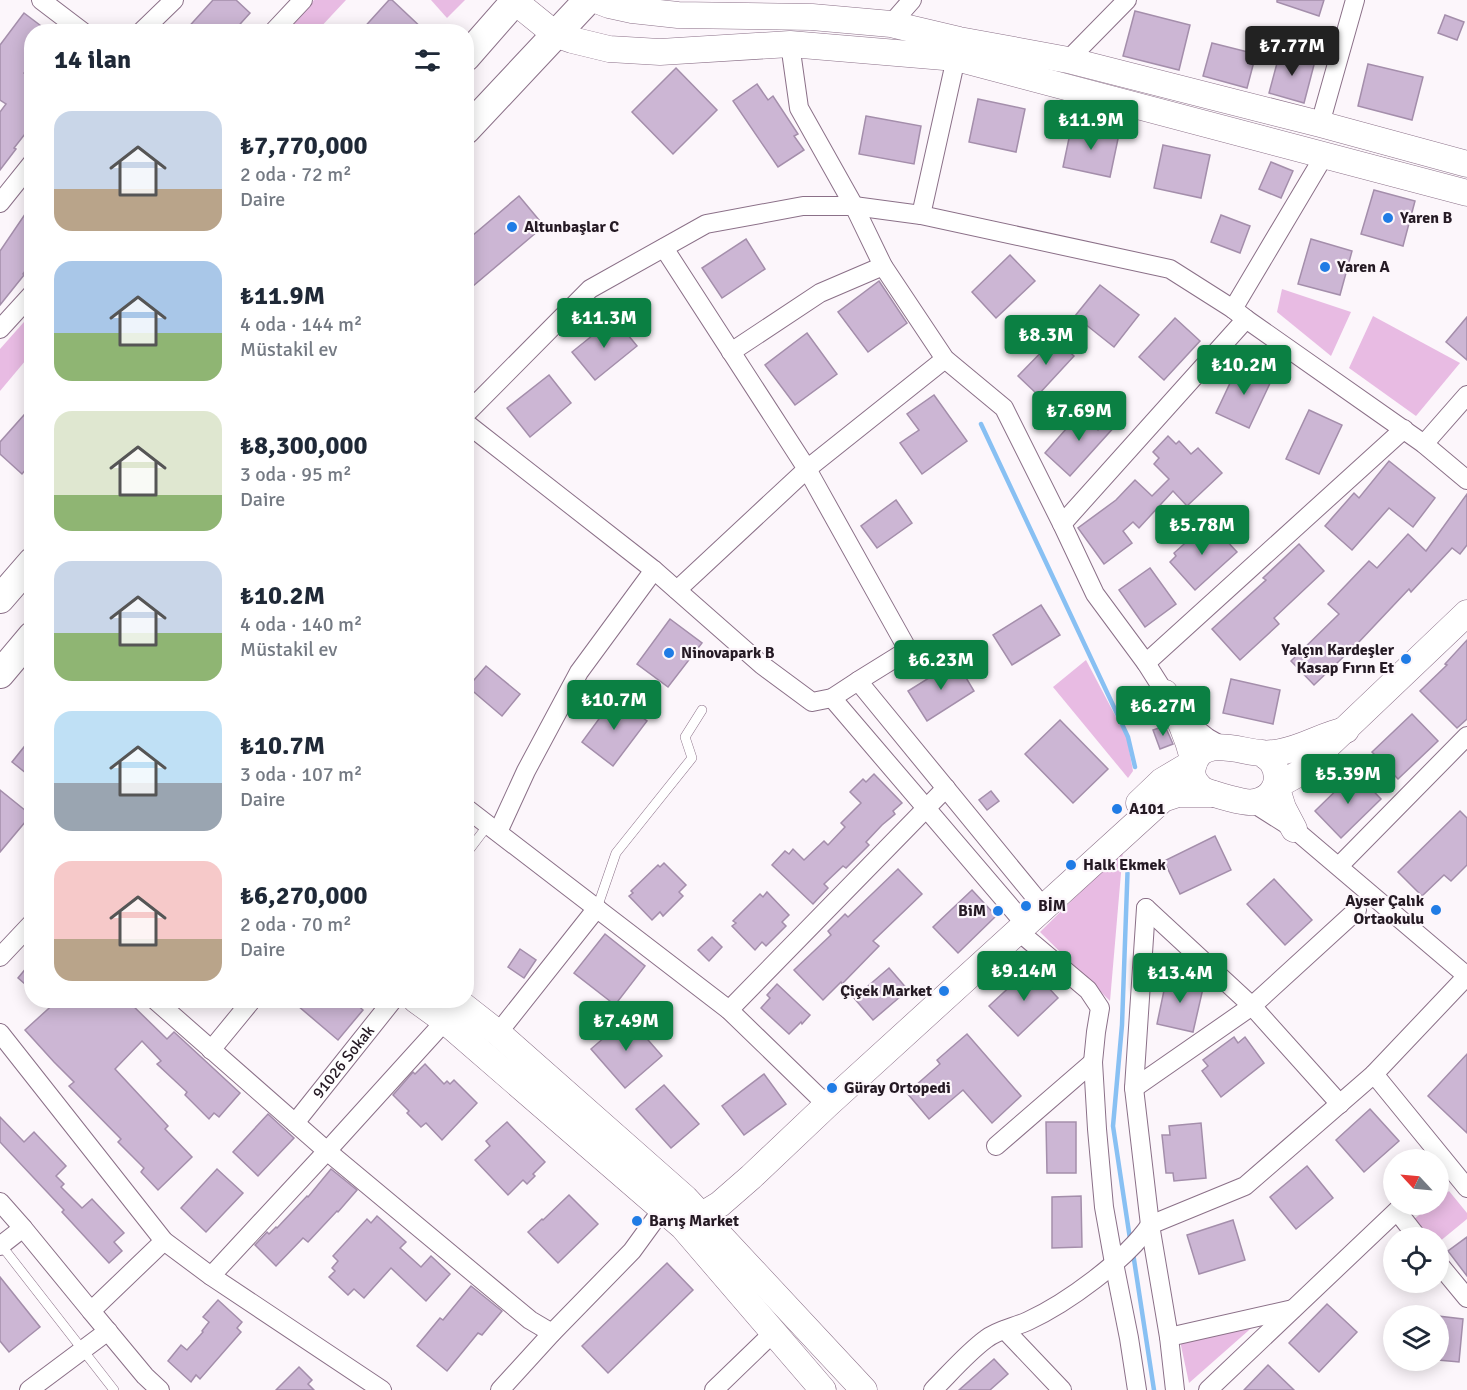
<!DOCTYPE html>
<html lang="tr">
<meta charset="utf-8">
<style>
body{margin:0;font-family:Signika,sans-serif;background:#f2f2f3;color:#1f2937;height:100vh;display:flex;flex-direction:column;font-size:22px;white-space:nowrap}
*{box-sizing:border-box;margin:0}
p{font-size:20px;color:#747a83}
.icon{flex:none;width:33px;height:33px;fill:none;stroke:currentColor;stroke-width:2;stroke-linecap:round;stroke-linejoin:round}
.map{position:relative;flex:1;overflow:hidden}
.details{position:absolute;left:24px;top:24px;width:450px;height:984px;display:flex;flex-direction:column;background:#fff;border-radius:24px;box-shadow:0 3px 15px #0003}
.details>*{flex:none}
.needle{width:39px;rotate:296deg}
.buttons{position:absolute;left:1383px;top:1149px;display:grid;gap:12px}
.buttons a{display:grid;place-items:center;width:66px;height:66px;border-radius:50%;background:#fff;box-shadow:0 3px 15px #0003;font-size:30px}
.price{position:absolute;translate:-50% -51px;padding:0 14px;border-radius:6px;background:#0b8043;color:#fff;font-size:20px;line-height:39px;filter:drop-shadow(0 2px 3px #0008)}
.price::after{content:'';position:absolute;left:50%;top:36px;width:18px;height:14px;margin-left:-9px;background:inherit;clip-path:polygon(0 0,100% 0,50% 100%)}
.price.current{background:#222;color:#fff}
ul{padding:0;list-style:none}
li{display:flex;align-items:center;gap:18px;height:150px;padding:0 30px}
li span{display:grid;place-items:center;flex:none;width:168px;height:120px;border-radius:18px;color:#555}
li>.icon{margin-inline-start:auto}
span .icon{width:72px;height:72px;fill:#fffc;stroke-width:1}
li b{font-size:26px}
h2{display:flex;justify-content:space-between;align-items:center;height:72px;padding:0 30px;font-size:26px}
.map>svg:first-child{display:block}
.green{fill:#e8bbe3}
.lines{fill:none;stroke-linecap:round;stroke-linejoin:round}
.stream{stroke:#88c0f3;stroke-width:4.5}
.building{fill:#ccb6d4;stroke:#a48eab;stroke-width:1.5}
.lane-casing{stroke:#8b7088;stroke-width:10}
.street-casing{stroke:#8b7088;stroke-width:20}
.secondary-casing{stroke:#8b7088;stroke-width:27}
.primary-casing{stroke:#8b7088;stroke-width:30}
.lane{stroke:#fff;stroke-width:9}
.street{stroke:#fff;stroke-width:18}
.secondary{stroke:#fff;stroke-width:26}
.primary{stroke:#fff;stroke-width:28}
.poi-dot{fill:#207ce5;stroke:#fcf6fb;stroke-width:2}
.labels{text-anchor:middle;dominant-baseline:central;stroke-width:4.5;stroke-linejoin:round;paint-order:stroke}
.poi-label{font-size:16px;font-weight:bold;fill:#251a24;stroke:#fcf6fb;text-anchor:start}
.street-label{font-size:16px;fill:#251a24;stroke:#fcf6fb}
</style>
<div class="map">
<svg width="1467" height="1390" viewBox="0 0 1467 1390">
<rect width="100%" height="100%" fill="#fcf6fb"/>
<g class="green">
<polygon points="314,0 346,0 317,31 286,32"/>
<polygon points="431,0 465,0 447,18"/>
<polygon points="1282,289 1351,312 1331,356 1277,312"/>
<polygon points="31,314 31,354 0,391 0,349"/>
<polygon points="1373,316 1460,363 1416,416 1349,368"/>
<polygon points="1086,660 1127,738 1133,771 1128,778 1053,687"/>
<polygon points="1123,850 1110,1001 1040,932"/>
<polygon points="1449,1191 1467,1213 1467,1219 1439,1242 1438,1238 1429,1237 1414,1219 1432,1205 1438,1204 1439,1200"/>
<polygon points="1257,1323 1189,1383 1180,1341"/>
</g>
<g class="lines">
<g class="stream">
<polyline points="981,424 1128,737 1135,767"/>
<polyline points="1128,859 1122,1025 1113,1126 1130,1239"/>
<polyline points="1133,1253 1154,1390"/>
</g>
</g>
<g class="building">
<polygon points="213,0 236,0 250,13 233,32 184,32"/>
<polygon points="389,0 392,0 426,32 360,32"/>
<polygon points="1277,0 1324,0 1319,16 1277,2"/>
<polygon points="1135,11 1190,25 1179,70 1123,56"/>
<polygon points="24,13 49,32 32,32 32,63 24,73 32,78 32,125 14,148 16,149 0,170 0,112 6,104 0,100 0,45"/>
<polygon points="1445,15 1464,22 1457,40 1438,33"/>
<polygon points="1212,43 1256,54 1247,88 1203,76"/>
<polygon points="1280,52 1315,61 1304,103 1269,93"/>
<polygon points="1368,64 1423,77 1412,120 1358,106"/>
<polygon points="676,68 717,110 673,154 632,112"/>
<polygon points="757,84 768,100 773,96 798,134 794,136 804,150 778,167 733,101"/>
<polygon points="978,99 1025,109 1016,152 969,142"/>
<polygon points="866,116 921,126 914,164 859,154"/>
<polygon points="1072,124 1119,134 1110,177 1063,167"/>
<polygon points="1163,145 1210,155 1201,198 1154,188"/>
<polygon points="1271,162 1293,171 1281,198 1259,189"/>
<polygon points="1374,190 1415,201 1403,246 1361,234"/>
<polygon points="519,196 544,226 466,292 466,241"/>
<polygon points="32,204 32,261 23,274 24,275 0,305 0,251"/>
<polygon points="1221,215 1250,226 1240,253 1211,242"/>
<polygon points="746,239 765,269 722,298 702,268"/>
<polygon points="1311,239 1352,251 1340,295 1298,284"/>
<polygon points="1010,255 1035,281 996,318 972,292"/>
<polygon points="879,281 907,323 868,352 838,312"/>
<polygon points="1100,285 1139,315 1114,347 1075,316"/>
<polygon points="1467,317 1467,360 1446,342"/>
<polygon points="614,318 637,346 595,380 572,352"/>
<polygon points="1175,318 1200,341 1164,380 1139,357"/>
<polygon points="807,333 837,374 795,405 765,365"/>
<polygon points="1055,338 1074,356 1038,395 1018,376"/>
<polygon points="1239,364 1272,379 1249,428 1216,413"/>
<polygon points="549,375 571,403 530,437 507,408"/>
<polygon points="934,395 967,441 922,474 900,443 919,430 907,414"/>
<polygon points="32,406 32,462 22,474 0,454 0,442"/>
<polygon points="1309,410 1342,425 1319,474 1286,459"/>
<polygon points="1107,412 1119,418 1116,425 1070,476 1045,453 1080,413 1098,430"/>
<polygon points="1168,436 1176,444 1179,441 1191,454 1198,448 1222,473 1187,506 1173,491 1139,528 1133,522 1123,531 1132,543 1104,564 1078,528 1116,500 1135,480 1152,496 1169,479 1154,464 1159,458 1153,452"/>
<polygon points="1389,461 1435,498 1413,527 1389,508 1352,550 1325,526 1354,493 1359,498"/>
<polygon points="1467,494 1467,545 1460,554 1452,548 1411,592 1409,589 1358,643 1314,685 1291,661 1339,614 1328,604 1369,561 1377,568 1408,534 1426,551"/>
<polygon points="896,500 912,523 877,548 861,526"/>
<polygon points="1212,525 1237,552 1195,590 1170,562 1176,556 1174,553 1203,527 1207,531"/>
<polygon points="1299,544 1324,571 1274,618 1279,624 1240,660 1212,629 1266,580 1263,578"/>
<polygon points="1150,568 1176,604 1145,627 1119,590"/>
<polygon points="1041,605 1060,635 1012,665 993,635"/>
<polygon points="670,619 702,643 668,687 637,664"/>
<polygon points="1467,640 1467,719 1457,728 1420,691 1447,665 1445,664"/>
<polygon points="956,661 974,691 927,721 908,691"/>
<polygon points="486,666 520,694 502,716 468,687"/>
<polygon points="1231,679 1280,690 1273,724 1223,713"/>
<polygon points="615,697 647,721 613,766 582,742"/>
<polygon points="1412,714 1438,741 1398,779 1372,752"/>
<polygon points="1060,720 1108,769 1073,803 1025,754"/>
<polygon points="1165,726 1173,744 1160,749 1153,730"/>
<polygon points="32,737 32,778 12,762"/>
<polygon points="1355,772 1381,799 1341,838 1315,811"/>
<polygon points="874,774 902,803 893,811 895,814 882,825 866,842 869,845 846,868 843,866 824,884 828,888 813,904 772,865 785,851 789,854 793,849 804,860 824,841 828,845 845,827 841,823 861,803 850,792 863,779 866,782"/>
<polygon points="0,790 31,815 0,852"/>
<polygon points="991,791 999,801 987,810 979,800"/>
<polygon points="1460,811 1467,818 1467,865 1451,881 1444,875 1422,896 1398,872"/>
<polygon points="1215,836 1231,870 1180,894 1164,861"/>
<polygon points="664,863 686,885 679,892 683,896 663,916 660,912 652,920 629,896 633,893 631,891 658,865 660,867"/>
<polygon points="898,869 922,894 873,941 879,946 842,984 841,982 823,1000 794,970 831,935 828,931 845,914 848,917"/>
<polygon points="1274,879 1312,920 1285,945 1247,904"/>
<polygon points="972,890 996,916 958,953 933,927"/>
<polygon points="767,892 789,915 782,922 786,926 766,946 762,942 755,950 732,926 736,923 733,921 760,894 763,897"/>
<polygon points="605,934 645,966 615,1005 574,973"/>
<polygon points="712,937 722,947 709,961 698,950"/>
<polygon points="520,949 536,960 524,978 508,967"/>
<polygon points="32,961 32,990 18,978"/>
<polygon points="889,968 908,990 873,1020 854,998"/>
<polygon points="1030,968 1058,998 1018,1036 989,1006"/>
<polygon points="1167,976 1204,984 1193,1032 1157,1024"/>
<polygon points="777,984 810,1015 802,1024 801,1022 789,1034 761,1008 770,998 767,995"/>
<polygon points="58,1000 127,1000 167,1039 174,1032 240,1093 219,1117 214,1113 209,1119 185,1095 187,1092 157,1064 161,1061 142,1041 115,1069 168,1126 165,1129 192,1157 158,1190 141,1172 144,1168 118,1142 121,1139 69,1086 74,1082 54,1062 25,1030"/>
<polygon points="291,1000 352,1000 363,1010 338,1040"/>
<polygon points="628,1017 662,1056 625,1088 591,1049"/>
<polygon points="967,1034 1021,1096 992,1123 963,1090 929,1119 907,1093 940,1064 937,1060"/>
<polygon points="1234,1037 1238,1043 1245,1037 1264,1063 1221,1097 1202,1071 1208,1066 1203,1060"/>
<polygon points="1467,1054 1467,1133 1428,1096"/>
<polygon points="425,1064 444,1084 447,1081 450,1084 454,1080 477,1103 442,1140 426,1123 421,1127 407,1113 409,1111 393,1095 413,1072 415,1074"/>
<polygon points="764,1074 786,1104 744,1135 722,1106"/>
<polygon points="664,1085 699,1124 671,1148 636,1109"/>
<polygon points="1370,1109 1399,1141 1364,1172 1336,1140"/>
<polygon points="268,1114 294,1138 258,1176 233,1152"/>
<polygon points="0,1117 24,1142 34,1132 66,1166 56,1176 64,1184 61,1187 82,1208 92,1199 124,1233 114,1242 122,1251 109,1263 62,1212 64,1210 0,1142"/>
<polygon points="507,1122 545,1162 533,1174 535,1176 527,1184 523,1180 508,1195 475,1160 490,1146 486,1141"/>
<polygon points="1046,1122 1076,1122 1076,1173 1047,1173"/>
<polygon points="1201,1123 1206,1178 1174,1181 1173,1173 1166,1173 1162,1135 1170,1135 1169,1126"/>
<polygon points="1307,1166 1333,1198 1296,1229 1270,1197"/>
<polygon points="217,1169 243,1193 206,1232 181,1208"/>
<polygon points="331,1169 357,1190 338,1212 337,1211 308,1242 303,1238 276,1266 255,1245 267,1232 269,1234 276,1227 277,1228 307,1196 308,1197"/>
<polygon points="569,1195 598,1224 558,1263 528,1232 542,1219 543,1220"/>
<polygon points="1081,1196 1082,1247 1052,1248 1052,1197"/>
<polygon points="377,1216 406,1242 400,1248 421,1267 431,1256 450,1274 426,1301 391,1268 364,1298 354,1289 348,1295 329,1277 335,1271 332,1268 338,1261 333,1256 367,1219 371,1223"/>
<polygon points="1233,1220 1245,1260 1199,1274 1187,1235"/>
<polygon points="1467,1237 1467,1276 1448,1251"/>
<polygon points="667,1263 693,1290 608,1373 582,1346"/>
<polygon points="0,1277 40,1327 9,1352 0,1341"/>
<polygon points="471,1286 502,1311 482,1335 478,1333 447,1371 417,1346 440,1318 443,1320"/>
<polygon points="218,1300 242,1322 237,1328 241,1332 200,1379 196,1375 191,1382 168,1361 181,1345 187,1350 203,1332 202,1331 209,1322 203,1317"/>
<polygon points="1327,1304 1357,1332 1319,1372 1289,1343"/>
<polygon points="1438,1316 1463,1319 1459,1362 1438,1360"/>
<polygon points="994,1359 1008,1374 990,1390 959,1390"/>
<polygon points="1268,1365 1294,1390 1244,1390"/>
<polygon points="299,1367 312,1380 308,1384 314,1390 276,1390"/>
</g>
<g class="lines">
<g class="lane-casing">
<g id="lane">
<polyline points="466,854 488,825"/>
<polyline points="597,908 616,853 692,758 685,737 702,710"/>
<polyline points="1,1245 114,1390"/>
</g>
</g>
<g class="street-casing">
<g id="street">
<polyline points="41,0 83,32"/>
<polyline points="891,24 912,0"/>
<polyline points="141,32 174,0"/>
<polyline points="273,32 303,0"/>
<polyline points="790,44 799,108 854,206 883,266 945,359 1004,408 1062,524 1095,594 1146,663 1165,693 1194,727 1208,738 1224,747"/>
<polyline points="956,58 921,215 1170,269 1233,309"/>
<polyline points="1068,60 1127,0"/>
<polyline points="1320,124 1355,0"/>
<polyline points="0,203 32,163"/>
<polyline points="664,248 807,469 945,359"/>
<polyline points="1246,319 1424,444 1467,480"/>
<polyline points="0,329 32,294"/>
<polyline points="731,352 820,293 883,266"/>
<polyline points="466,414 590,289 706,224 803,206 854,206 921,215"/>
<polyline points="466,423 654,570 762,665 812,702 832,698 858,681 1044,908"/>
<polyline points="1424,444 1467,395"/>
<polyline points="1062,524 1246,319 1233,309 1324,156"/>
<polyline points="677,590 807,469 908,650 858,681"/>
<polyline points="1146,663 1404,429"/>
<polyline points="832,698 1026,925"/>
<polyline points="1253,803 1294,829 1467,976 1374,1074 1467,1188"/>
<polyline points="466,808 729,1010 827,1105"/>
<polyline points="498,832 526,771 579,672 654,570"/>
<polyline points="1339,866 1467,736"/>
<polyline points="1146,908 1134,1088 1150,1225 1169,1337 1175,1390"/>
<polyline points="1018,931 1088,990 1100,1008 1096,1032 1093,1062 1097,1129 1104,1207 1114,1263 1129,1338 1137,1390"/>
<polyline points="0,957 32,923"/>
<polyline points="155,1000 327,1151 530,1320 552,1333"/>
<polyline points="729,1010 946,788"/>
<polyline points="0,1033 164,1241 211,1276 382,1390"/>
<polyline points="498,1033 597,908"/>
<polyline points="211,1050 252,1000"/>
<polyline points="1134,1088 1252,1006 1146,908"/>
<polyline points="1340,1104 1252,1006 1357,910"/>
<path id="s1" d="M295,1123L393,1000"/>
<polyline points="996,1146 1093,1062"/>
<polyline points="0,1202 23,1228 91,1311 164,1241"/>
<polyline points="1397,1211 1418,1238"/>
<polyline points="0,1246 23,1228"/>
<polyline points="1438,1263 1467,1298"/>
<polyline points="211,1276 327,1151 445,1021"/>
<polyline points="91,1311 145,1376 160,1390"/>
<polyline points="1005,1330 1062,1390"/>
<polyline points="1169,1337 1293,1309"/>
<polyline points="29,1390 108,1331"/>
<polyline points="500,1390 552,1333 632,1251 656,1218 662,1207 668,1202"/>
<polyline points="714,1390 774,1332"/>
<path d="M933,1390C950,1373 967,1353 986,1339C997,1330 1015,1327 1028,1321C1067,1303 1126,1260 1150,1225L1245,1186L1374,1074"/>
<polyline points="1208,1390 1404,1204"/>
</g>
</g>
<g class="secondary-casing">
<g id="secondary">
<polyline points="513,0 555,34 572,40 609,49 660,52 790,44 956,58 1467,193"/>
<polyline points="596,0 609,5 632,10 678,15 812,17 891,24 959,40 1068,60 1320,124 1467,164"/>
<path d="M1261,753C1265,756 1269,758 1272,762C1283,779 1274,799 1254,802C1245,804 1213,794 1203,790C1196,784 1190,777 1193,767C1200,734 1240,752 1262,753C1267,754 1274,753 1280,752C1304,748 1322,735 1346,730"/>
<path d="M1139,803L1162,781L1194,762C1188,738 1178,714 1165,693"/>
<polyline points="1294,829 1283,808 1276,786 1298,774 1467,613"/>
<polyline points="416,1000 445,1021 683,1227 823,1390"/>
<polyline points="456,1000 498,1033 685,1198 864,1390"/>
<polyline points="702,1215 720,1204 751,1177 827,1105 1163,799 1178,794 1213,794"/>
</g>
</g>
<g class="primary-casing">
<g id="primary">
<polyline points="466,57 516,0"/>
<polyline points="466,130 588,0"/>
<polyline points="0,599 32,562"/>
<polyline points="0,674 32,636"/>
</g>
</g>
<use href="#lane" class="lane"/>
<use href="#street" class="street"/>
<use href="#secondary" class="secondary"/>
<use href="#primary" class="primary"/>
</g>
<g class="poi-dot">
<circle cx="1388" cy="218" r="6"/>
<circle cx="512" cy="227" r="6"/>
<circle cx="1325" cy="267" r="6"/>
<circle cx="669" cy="653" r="6"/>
<circle cx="1406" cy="659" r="6"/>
<circle cx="1117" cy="809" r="6"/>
<circle cx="1071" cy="865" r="6"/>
<circle cx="1026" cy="906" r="6"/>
<circle cx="1436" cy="910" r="6"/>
<circle cx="998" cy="911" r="6"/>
<circle cx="944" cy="991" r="6"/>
<circle cx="832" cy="1088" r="6"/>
<circle cx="637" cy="1221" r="6"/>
</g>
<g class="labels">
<g class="poi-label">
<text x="1400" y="218">Yaren B</text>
<text x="524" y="227">Altunbaşlar C</text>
<text x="1337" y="267">Yaren A</text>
<text x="1394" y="650" text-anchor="end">Yalçın Kardeşler<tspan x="1394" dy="18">Kasap Fırın Et</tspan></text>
<text x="681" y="653">Ninovapark B</text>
<text x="1129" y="809">A101</text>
<text x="1083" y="865">Halk Ekmek</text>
<text x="1424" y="901" text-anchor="end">Ayser Çalık<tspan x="1424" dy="18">Ortaokulu</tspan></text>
<text x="1038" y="906">BİM</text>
<text x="986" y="911" text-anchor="end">BiM</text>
<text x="932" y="991" text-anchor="end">Çiçek Market</text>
<text x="844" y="1088">Güray Ortopedi</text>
<text x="649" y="1221">Barış Market</text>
</g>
<g class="street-label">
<text stroke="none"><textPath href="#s1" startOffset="78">91026 Sokak</textPath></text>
</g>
</g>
</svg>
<div class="buttons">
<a><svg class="needle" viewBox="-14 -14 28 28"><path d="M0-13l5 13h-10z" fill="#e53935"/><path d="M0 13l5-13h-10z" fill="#747a83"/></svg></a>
<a><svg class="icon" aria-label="locate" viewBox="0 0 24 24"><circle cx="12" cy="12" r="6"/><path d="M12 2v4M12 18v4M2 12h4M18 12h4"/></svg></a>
<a><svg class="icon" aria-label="layers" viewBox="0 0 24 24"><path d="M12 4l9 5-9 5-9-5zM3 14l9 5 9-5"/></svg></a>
</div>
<b class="price current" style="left:1292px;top:77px">₺7.77M</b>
<b class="price" style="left:1091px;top:151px">₺11.9M</b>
<b class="price" style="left:604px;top:349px">₺11.3M</b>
<b class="price" style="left:1046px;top:366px">₺8.3M</b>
<b class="price" style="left:1244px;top:396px">₺10.2M</b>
<b class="price" style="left:1079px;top:442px">₺7.69M</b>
<b class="price" style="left:1202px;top:556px">₺5.78M</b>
<b class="price" style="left:941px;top:691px">₺6.23M</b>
<b class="price" style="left:614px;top:731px">₺10.7M</b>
<b class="price" style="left:1163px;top:737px">₺6.27M</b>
<b class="price" style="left:1348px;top:805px">₺5.39M</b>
<b class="price" style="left:1024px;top:1002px">₺9.14M</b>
<b class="price" style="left:1180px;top:1004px">₺13.4M</b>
<b class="price" style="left:626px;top:1052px">₺7.49M</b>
<section class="details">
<h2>14 ilan<svg class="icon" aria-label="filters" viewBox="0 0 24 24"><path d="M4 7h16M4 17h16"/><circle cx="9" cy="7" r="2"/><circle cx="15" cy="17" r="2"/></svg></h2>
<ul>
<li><span style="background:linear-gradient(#c9d6e8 65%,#b9a48a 0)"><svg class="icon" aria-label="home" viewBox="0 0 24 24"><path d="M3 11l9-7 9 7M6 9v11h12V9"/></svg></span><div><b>₺7,770,000</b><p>2 oda · 72 m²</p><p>Daire</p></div></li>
<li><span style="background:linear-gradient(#a9c7e8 60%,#8fb573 0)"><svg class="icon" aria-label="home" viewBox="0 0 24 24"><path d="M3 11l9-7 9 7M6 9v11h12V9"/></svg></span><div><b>₺11.9M</b><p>4 oda · 144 m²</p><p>Müstakil ev</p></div></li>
<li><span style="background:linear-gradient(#dfe7d0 70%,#8fb573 0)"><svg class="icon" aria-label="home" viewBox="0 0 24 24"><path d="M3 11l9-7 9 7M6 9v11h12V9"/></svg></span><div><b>₺8,300,000</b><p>3 oda · 95 m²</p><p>Daire</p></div></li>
<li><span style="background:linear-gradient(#c9d6e8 60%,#8fb573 0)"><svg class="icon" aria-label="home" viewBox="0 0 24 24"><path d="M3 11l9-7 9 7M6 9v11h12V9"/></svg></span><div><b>₺10.2M</b><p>4 oda · 140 m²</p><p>Müstakil ev</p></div></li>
<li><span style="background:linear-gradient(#bfe0f5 60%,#9aa5b1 0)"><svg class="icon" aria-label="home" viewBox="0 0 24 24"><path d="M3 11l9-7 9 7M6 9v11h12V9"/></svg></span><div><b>₺10.7M</b><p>3 oda · 107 m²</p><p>Daire</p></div></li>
<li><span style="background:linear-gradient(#f6c9c9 65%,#b9a48a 0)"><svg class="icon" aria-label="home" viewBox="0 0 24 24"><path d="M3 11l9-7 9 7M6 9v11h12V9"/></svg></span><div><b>₺6,270,000</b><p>2 oda · 70 m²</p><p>Daire</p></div></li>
</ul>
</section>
</div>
